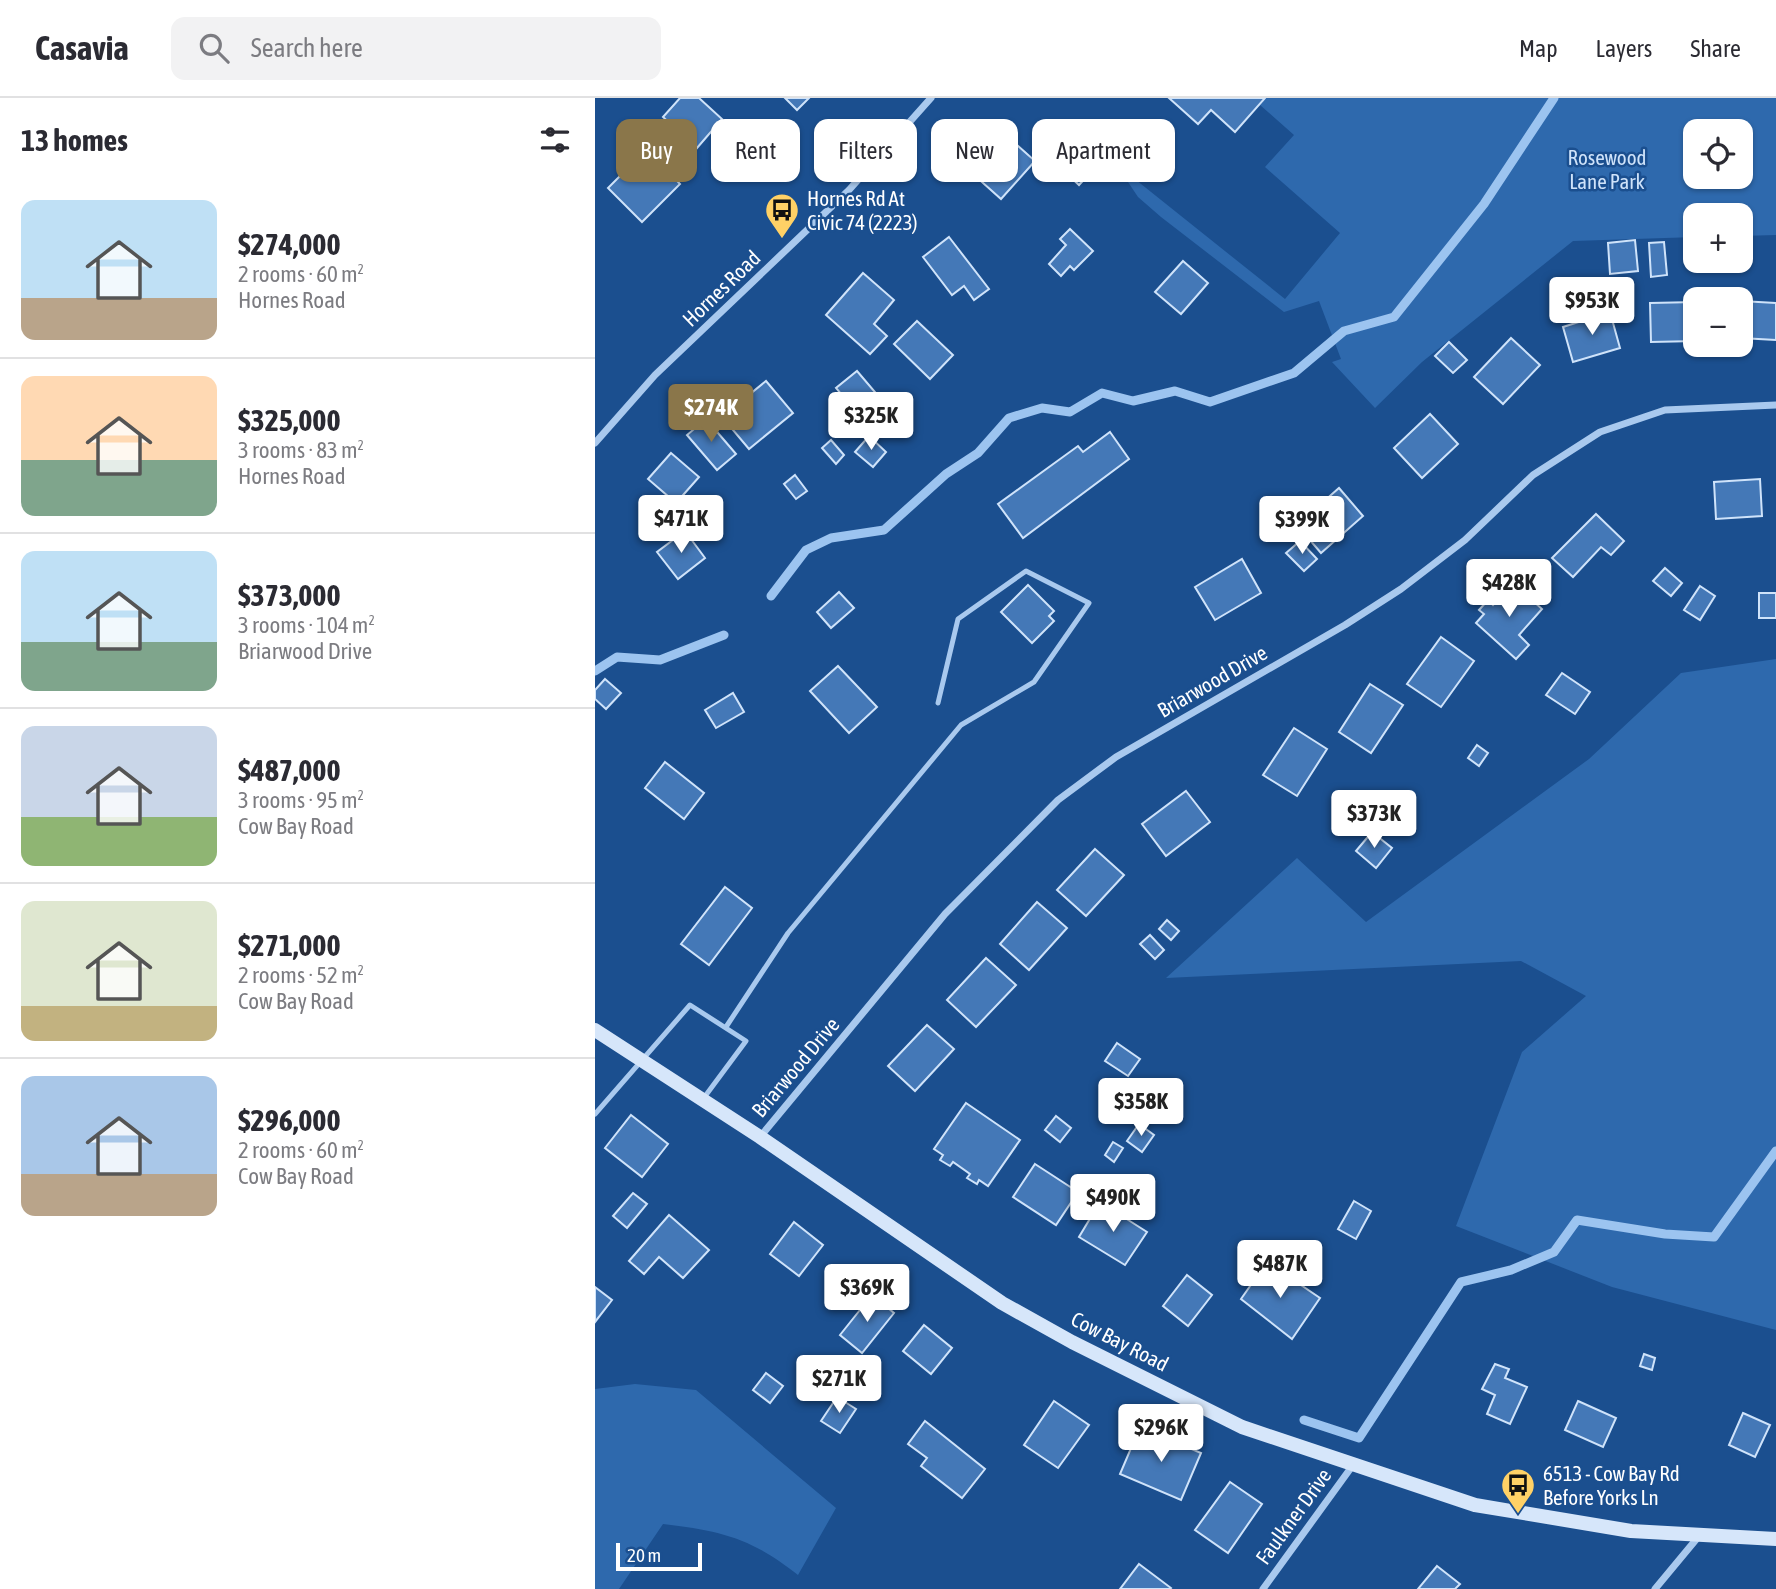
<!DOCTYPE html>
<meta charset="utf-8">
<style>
body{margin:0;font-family:"Asap Condensed",sans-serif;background:#f2f2f3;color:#2b2b33;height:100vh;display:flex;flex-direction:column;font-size:26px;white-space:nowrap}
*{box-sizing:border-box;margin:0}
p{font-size:23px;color:#7c7c81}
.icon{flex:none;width:38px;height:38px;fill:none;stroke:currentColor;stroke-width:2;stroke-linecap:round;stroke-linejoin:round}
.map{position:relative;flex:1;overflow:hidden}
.details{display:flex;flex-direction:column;background:#fff;width:595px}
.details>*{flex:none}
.banner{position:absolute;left:21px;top:21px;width:665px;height:63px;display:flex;gap:14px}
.tools{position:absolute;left:1088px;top:21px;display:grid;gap:14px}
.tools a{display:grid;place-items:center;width:70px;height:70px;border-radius:14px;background:#fff;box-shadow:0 2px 5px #0004;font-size:35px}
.scale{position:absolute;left:21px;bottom:18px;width:86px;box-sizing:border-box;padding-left:7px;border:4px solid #fff;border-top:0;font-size:19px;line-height:24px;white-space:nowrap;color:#fff;-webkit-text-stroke:5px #1b4f8f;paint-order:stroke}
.price{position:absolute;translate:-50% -60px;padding:0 16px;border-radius:7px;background:#fff;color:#222;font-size:23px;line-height:46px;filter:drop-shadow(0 2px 4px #0008)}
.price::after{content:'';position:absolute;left:50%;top:42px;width:21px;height:16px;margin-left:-10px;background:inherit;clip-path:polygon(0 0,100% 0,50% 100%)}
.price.active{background:#8a764a;color:#fff}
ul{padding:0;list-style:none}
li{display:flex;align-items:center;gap:21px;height:175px;padding:0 21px}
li+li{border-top:2px solid #e1e1e2}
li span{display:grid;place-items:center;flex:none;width:196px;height:140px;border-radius:14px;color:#555}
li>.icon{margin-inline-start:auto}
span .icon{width:84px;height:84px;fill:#fffc;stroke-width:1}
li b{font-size:30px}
h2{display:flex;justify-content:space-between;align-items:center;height:84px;padding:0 21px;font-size:30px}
.tag{padding:0 24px;border-radius:14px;background:#fff;box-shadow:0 2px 5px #0004;font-size:24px;line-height:63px}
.tag.active{background:#8a764a;color:#fff}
header{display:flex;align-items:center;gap:42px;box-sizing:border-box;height:98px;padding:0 35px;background:#fff;border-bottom:2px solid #e1e1e2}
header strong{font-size:33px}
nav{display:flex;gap:38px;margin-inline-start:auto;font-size:24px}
.search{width:490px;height:63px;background:#f2f2f3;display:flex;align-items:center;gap:18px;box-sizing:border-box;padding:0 24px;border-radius:14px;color:#7c7c81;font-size:26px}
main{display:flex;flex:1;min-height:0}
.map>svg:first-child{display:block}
.green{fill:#2e69ad;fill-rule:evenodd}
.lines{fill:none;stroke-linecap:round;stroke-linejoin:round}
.stream{stroke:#9cc4f0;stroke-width:9}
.building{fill:#4478b7;stroke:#cfe3fa;stroke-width:2}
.service{stroke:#a9c9ee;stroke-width:5}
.minor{stroke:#a9c9ee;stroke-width:7}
.secondary{stroke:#d6e6fa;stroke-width:14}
.labels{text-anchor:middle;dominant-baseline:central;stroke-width:5;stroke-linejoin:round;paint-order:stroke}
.park-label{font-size:21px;fill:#cfe3fa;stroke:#1b4f8f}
.poi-label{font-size:21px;fill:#fff;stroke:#1b4f8f;text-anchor:start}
.street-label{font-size:21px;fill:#fff;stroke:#1b4f8f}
</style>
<header>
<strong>Casavia</strong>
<div class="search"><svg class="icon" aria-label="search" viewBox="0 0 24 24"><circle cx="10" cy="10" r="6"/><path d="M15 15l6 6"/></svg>Search here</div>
<nav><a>Map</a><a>Layers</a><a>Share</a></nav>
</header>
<main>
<section class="details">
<h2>13 homes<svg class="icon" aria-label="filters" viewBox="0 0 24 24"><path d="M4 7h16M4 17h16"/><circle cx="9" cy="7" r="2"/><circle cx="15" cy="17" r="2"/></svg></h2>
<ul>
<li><span style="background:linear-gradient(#bfe0f5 70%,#b9a48a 0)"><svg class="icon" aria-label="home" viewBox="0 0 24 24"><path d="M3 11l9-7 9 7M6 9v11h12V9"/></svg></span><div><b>$274,000</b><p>2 rooms · 60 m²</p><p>Hornes Road</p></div></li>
<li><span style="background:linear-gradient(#ffd9b3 60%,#7fa58c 0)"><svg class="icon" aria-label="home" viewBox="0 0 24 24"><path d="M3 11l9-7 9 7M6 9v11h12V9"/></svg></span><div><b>$325,000</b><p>3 rooms · 83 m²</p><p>Hornes Road</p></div></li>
<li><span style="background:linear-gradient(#bfe0f5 65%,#7fa58c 0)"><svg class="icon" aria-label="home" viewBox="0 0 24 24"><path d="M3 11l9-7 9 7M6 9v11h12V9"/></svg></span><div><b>$373,000</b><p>3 rooms · 104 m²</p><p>Briarwood Drive</p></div></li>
<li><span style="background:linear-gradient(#c9d6e8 65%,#8fb573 0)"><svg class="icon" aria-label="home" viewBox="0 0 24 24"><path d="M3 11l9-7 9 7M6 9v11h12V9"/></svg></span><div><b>$487,000</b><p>3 rooms · 95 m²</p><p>Cow Bay Road</p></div></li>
<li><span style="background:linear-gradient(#dfe7d0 75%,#c2b280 0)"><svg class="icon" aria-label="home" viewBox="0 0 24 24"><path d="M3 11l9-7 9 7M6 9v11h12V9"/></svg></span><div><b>$271,000</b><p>2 rooms · 52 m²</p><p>Cow Bay Road</p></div></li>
<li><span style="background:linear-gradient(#a9c7e8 70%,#b9a48a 0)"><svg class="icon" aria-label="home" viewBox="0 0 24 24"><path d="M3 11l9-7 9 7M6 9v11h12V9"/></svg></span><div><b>$296,000</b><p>2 rooms · 60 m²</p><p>Cow Bay Road</p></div></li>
</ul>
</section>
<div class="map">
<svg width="1181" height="1491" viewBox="0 0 1181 1491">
<rect width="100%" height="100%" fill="#1b4f8f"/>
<g class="green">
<path d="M670,0H1181V137L1146,138V117H1101V139L978,143L827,264L780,310L737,264L746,261L724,203L689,214L566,119L543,99L521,66L690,201L745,135L670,69L699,37L665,7ZM1101,33H1146V79H1101Z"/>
<polygon points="1181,561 1181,1232 1017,1189 861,1128 927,954 991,898 926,863 571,880 702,760 771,824 994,661 1086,575"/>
<path d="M40,1286L101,1292L241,1410L203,1477C156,1440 127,1433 68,1426L24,1491H0V1291Z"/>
</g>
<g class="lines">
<g class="stream">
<polyline points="176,498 211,452 236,440 289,432 351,376 383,355 414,320 447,310 475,314 507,295 538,303 580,293 615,304 699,275 749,233 799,219 889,106 959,0"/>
<polyline points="0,573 22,559 65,562 129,537"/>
<polyline points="709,1322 764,1340 866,1184 916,1172 959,1154 982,1122 1070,1136 1119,1139 1181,1053"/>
</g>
</g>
<g class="building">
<polygon points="85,0 104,0 127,21 102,50 68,19"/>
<polygon points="190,0 214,0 202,12"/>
<polygon points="574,0 670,0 640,34 616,12 603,26"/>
<polygon points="412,38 440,63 406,101 378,76"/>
<polygon points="493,50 507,62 484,87 470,74"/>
<polygon points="35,57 51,73 62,62 85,86 47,124 13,90 29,74 23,69"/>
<polygon points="475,131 498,153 479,172 475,168 466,178 454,166 471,147 465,141"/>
<polygon points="354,139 394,191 379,202 369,188 357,197 328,159"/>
<polygon points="1040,142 1043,173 1015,176 1013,145"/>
<polygon points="1069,144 1072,177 1056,179 1054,145"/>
<polygon points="588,163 613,185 586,216 560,194"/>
<polygon points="268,175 299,202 279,226 292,238 275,256 231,217"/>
<polygon points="1146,203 1181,205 1181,242 1146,240"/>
<polygon points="1101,204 1101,243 1056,244 1055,205"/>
<polygon points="1015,214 1025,250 978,264 968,229"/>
<polygon points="322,223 358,257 335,281 299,246"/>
<polygon points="916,240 945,267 908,306 879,279"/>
<polygon points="854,244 872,262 858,275 840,258"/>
<polygon points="262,273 291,307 261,331 253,322 261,314 241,290"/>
<polygon points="171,283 198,315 154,351 127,319"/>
<polygon points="835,316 863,346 827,380 799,350"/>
<polygon points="111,321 141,356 122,372 92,337"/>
<polygon points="515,334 534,361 428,440 403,406 483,348 488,354"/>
<polygon points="274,338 291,354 278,369 260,354"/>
<polygon points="236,342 249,357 241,366 227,350"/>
<polygon points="76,355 104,379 81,405 53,381"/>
<polygon points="200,377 212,393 201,401 189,386"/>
<polygon points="1165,381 1167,418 1121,421 1119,384"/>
<polygon points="744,390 768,418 726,455 702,427"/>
<polygon points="1001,416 1029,443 1016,457 1006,449 978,479 957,460"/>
<polygon points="90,433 110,460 83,481 62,454"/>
<polygon points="705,443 722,461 709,473 691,455"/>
<polygon points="647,461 666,495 620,522 600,489"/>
<polygon points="1070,470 1087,485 1076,498 1058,483"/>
<polygon points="918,485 947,511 924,537 934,547 921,561 881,525 889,516 884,512 893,502 898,507"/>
<polygon points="433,487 459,513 454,518 459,523 437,545 406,514"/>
<polygon points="1105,488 1120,498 1105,522 1089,512"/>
<polygon points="244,494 259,510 236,530 222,514"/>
<rect x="1164" y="495" width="17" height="25"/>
<polygon points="846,539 879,563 846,609 812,586"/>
<polygon points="243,568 282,609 254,635 215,593"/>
<polygon points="967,575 995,594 980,616 951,597"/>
<polygon points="10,581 26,595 11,611 0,601 0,592"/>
<polygon points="775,586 808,607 776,655 744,634"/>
<polygon points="138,595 149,614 121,630 110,612"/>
<polygon points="699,630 732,651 702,698 668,677"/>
<polygon points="882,647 893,655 884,668 873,660"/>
<polygon points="70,664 109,695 89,721 50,690"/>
<polygon points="591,693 615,724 571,758 547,726"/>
<polygon points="795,707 810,717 801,731 786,721"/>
<polygon points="777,734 797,750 781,770 761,753"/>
<polygon points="500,751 529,777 491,818 462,792"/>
<polygon points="130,789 157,810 114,867 86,846"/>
<polygon points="442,804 472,830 434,872 405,846"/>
<polygon points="572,822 584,833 576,842 564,831"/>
<polygon points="555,837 569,852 560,861 545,846"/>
<polygon points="391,860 421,887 381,929 352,902"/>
<polygon points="332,927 359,951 320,993 293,968"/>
<polygon points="522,945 545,961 533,978 510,963"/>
<polygon points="371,1005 425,1042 393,1088 384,1082 382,1086 372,1080 375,1076 358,1064 355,1068 345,1062 348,1057 339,1051"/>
<polygon points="36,1017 73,1046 47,1079 10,1050"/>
<polygon points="461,1018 476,1030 465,1044 450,1032"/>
<polygon points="544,1026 559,1037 547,1054 532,1043"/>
<polygon points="518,1044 528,1050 519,1064 510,1057"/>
<polygon points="440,1066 483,1094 461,1127 418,1099"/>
<polygon points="38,1095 52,1106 32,1130 18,1118"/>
<polygon points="759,1103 776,1113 761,1141 743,1131"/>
<polygon points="505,1104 552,1134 530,1167 484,1139"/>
<polygon points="74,1117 114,1152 88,1180 64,1159 49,1176 34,1163"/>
<polygon points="199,1124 228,1147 204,1178 175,1156"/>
<polygon points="672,1164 725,1200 697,1241 646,1201"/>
<polygon points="592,1177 617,1197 593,1228 568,1208"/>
<polygon points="0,1189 17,1202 0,1224"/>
<polygon points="277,1197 299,1215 267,1255 245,1237"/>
<polygon points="329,1227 357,1250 336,1276 308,1253"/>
<polygon points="1049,1256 1060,1260 1057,1272 1045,1268"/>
<polygon points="900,1266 914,1271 910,1280 932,1289 915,1326 892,1316 900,1297 887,1291"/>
<polygon points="171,1275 188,1288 175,1305 158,1292"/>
<polygon points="242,1299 261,1311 245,1335 226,1323"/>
<polygon points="459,1303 494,1327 463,1370 429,1347"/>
<polygon points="983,1303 1021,1320 1008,1349 970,1332"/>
<polygon points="1148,1315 1175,1327 1160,1359 1134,1347"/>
<polygon points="330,1323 390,1371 367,1400 326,1368 332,1360 313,1346"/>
<polygon points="545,1329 606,1355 586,1402 525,1376"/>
<polygon points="635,1384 667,1406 633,1455 600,1432"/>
<polygon points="544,1466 576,1490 575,1491 525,1491"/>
<polygon points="842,1468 865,1486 860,1491 823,1491"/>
</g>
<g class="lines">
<g class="service">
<polyline points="131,929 193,835 366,627 439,584 494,505 431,473 363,521 343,605"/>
<polyline points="0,1016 95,907 151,943 108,1001"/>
</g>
<g class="minor">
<polyline points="0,345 60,277 254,92 336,0"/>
<polyline points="165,1039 350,816 463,702 521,659 750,527 806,491 870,442 938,377 1005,334 1070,312 1181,307"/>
<polyline points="668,1491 758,1367"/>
<polyline points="1060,1491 1104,1438"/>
</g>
<polyline class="secondary" points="0,932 165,1039 407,1205 477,1244 647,1329 880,1407 1036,1433 1181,1441"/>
</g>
<defs>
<g id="bus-pin" transform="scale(1.75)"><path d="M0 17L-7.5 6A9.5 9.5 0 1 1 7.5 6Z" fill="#ffd166" stroke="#1b4f8f"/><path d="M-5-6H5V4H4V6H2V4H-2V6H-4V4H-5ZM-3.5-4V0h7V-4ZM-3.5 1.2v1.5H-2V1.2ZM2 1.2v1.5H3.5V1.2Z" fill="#111"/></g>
</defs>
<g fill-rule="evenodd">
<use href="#bus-pin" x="187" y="112"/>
<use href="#bus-pin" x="923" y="1387"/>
</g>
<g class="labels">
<g class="park-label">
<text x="1012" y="59">Rosewood<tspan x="1012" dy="24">Lane Park</tspan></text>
</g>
<g class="poi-label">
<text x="212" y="100">Hornes Rd At<tspan x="212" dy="24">Civic 74 (2223)</tspan></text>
<text x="948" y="1375">6513 - Cow Bay Rd<tspan x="948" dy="24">Before Yorks Ln</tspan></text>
</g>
<g class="street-label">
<text transform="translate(126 190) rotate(-44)">Hornes Road</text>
<text transform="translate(617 583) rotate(-30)">Briarwood Drive</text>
<text transform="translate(200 969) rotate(-50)">Briarwood Drive</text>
<text transform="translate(525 1243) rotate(27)">Cow Bay Road</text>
<text transform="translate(698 1418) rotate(-54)">Faulkner Drive</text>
</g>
</g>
</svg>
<div class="tools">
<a><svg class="icon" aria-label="locate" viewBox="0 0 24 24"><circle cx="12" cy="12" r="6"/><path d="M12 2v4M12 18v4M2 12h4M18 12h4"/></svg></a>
<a>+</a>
<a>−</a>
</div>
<div class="scale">20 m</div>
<b class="price" style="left:997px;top:239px">$953K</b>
<b class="price active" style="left:116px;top:346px">$274K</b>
<b class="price" style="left:276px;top:354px">$325K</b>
<b class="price" style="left:86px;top:457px">$471K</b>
<b class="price" style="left:707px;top:458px">$399K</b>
<b class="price" style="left:914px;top:521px">$428K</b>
<b class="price" style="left:779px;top:752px">$373K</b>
<b class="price" style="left:546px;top:1040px">$358K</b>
<b class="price" style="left:518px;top:1136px">$490K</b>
<b class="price" style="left:685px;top:1202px">$487K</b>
<b class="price" style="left:272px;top:1226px">$369K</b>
<b class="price" style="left:244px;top:1317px">$271K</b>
<b class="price" style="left:566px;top:1366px">$296K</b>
<div class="banner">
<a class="tag active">Buy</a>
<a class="tag">Rent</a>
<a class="tag">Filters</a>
<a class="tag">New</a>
<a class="tag">Apartment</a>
</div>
</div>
</main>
